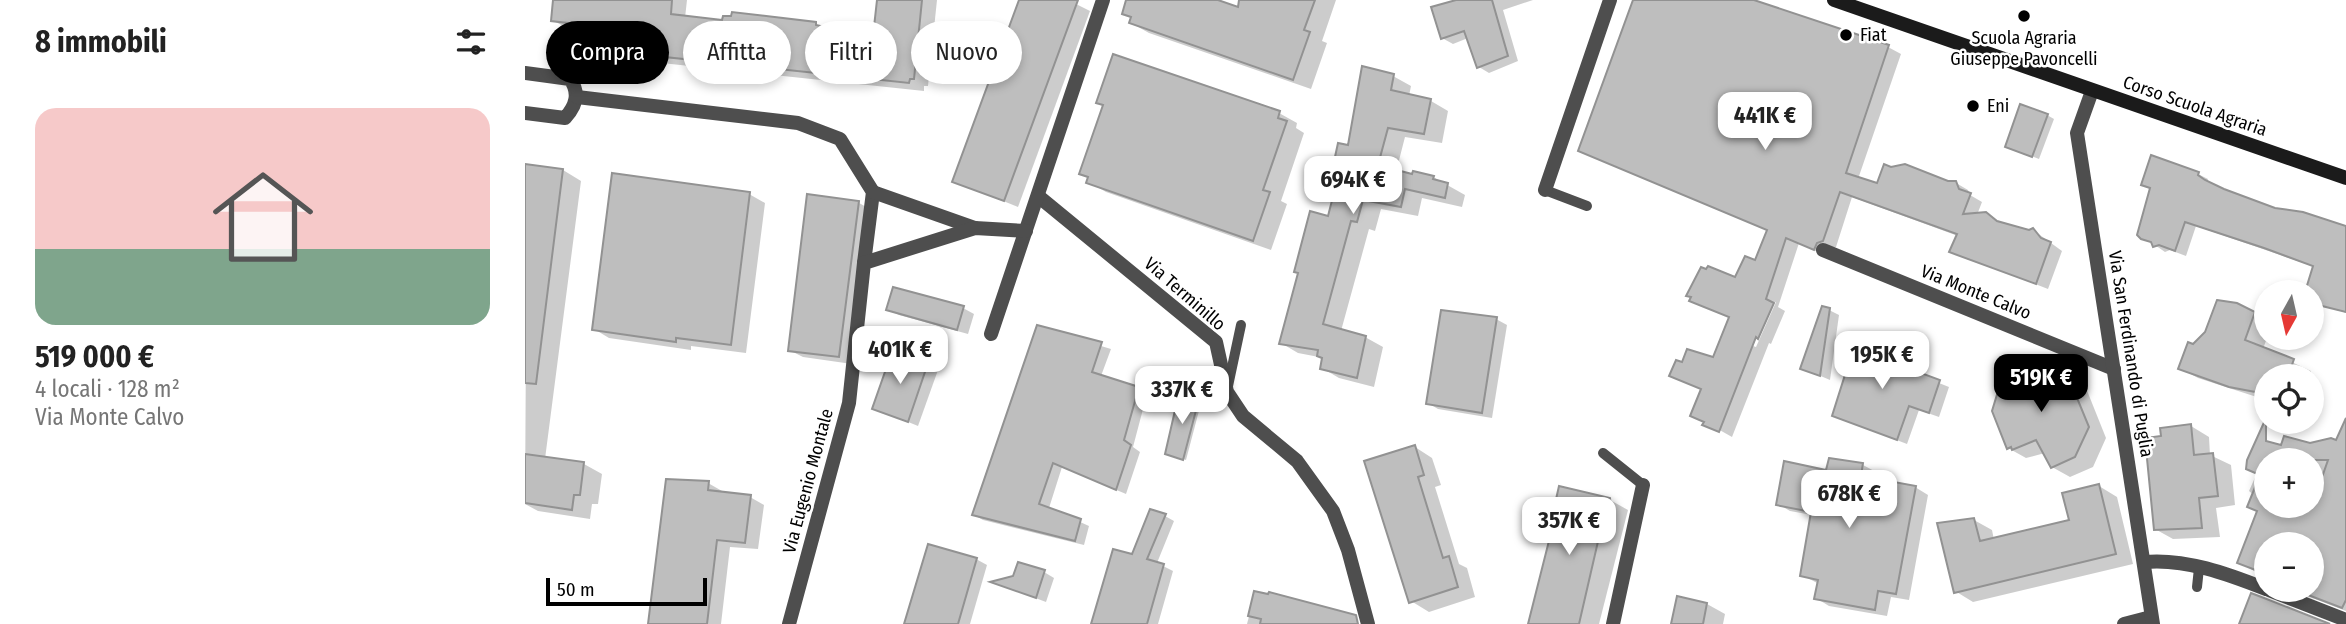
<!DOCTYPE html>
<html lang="it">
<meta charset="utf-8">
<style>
body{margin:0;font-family:"Fira Sans Condensed",sans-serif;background:#f2f2f2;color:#222;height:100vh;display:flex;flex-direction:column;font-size:26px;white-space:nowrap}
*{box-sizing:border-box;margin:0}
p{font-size:23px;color:#767676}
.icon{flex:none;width:38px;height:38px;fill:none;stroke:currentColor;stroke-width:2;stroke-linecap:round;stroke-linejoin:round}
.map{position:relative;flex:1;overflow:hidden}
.drawer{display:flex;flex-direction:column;background:#fff;width:525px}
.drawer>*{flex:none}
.banner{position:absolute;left:21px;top:21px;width:665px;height:63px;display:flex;gap:14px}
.needle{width:46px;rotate:188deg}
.buttons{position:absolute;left:1729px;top:280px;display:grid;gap:14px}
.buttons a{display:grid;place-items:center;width:70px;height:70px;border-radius:50%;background:#fff;box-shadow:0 4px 10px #0003;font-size:35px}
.scale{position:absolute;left:21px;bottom:18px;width:161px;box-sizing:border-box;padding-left:7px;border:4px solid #000;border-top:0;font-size:19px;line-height:24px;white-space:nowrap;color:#000;-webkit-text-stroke:5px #fff;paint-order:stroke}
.price{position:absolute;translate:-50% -60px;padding:0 16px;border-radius:14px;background:#fff;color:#222;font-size:23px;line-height:46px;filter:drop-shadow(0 2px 4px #0008)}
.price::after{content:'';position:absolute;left:50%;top:42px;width:21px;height:16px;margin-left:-10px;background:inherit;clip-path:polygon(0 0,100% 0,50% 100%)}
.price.selected{background:#000;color:#fff}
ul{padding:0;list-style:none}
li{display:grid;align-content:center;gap:14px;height:371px;padding:0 35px}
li+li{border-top:2px solid #e0e0e0}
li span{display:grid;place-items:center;height:217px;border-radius:21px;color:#555}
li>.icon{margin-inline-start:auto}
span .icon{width:126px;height:126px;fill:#fffc;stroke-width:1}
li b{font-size:30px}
h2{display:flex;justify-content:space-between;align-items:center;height:84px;padding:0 35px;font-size:30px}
.pill{padding:0 24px;border-radius:32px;background:#fff;box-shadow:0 4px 10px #0003;font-size:24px;line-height:63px}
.pill.selected{background:#000;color:#fff}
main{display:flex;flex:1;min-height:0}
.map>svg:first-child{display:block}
.shadow{fill:#0003;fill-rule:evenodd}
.building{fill:#bebebe;stroke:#929292;stroke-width:2;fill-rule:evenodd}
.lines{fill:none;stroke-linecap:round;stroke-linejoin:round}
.service{stroke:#4e4e4e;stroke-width:10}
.minor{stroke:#4e4e4e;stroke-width:14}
.tertiary{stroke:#4e4e4e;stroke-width:14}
.secondary{stroke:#1b1b1b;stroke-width:14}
.poi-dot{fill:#000;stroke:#fff;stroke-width:2.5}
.labels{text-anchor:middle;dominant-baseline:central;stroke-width:5;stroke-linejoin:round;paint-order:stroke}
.poi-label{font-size:18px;fill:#000;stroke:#fff;text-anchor:start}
.street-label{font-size:18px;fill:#000;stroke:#fff}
</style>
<main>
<section class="drawer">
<h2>8 immobili<svg class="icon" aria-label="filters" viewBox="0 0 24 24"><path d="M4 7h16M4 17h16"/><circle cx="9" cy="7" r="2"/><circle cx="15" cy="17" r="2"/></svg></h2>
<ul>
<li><span style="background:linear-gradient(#f6c9c9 65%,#7fa58c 0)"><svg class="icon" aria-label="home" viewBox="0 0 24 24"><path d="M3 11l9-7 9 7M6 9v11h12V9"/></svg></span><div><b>519 000 €</b><p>4 locali · 128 m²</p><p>Via Monte Calvo</p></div></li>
</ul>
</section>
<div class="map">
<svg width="1821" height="624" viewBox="0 0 1821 624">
<rect width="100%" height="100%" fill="#fff"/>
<g class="shadow">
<polygon points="30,0 162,0 160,18 198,22 291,24 309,34 350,37 353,0 412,0 403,86 399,86 399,91 118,61 103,52 105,36 42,28 27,20"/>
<polygon points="495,0 543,0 565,11 493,207 429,181"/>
<polygon points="603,0 688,0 717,10 720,0 811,0 797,41 802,43 786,89 624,33 606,23 608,18 599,13"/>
<polygon points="937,0 1008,0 978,10 993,61 964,73 954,67 943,38 928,44 917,38"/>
<path d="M1110,0H1216L1363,47L1376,54L1333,179L1353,185L1431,183L1443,190L1445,195L1457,202L1452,215L1461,214L1477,224L1508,230L1537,251L1523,289L1427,252L1433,236L1327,197L1311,247L1304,249L1301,256L1274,243L1253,307L1260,311L1246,344L1244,343L1207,437L1168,415L1178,390L1146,375L1158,364L1189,359L1205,318L1166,300L1211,280L1231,262L1244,231L1055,150ZM1247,302H1251L1231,347L1228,346Z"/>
<polygon points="868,76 886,86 884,96 906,101 923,111 917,143 880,137 871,172 908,177 940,195 937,207 897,198 893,216 856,209 850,231 844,229 816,331 840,337 858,347 849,387 814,378 797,368 799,358 773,353 756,343 804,218 813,182 807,179"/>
<polygon points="573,102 754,113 772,123 771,128 779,133 756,201 762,204 746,250 581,192 564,182 579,106"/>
<polygon points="1522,115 1529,119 1514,159 1482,146"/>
<polygon points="2,166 38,170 56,181 20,459 59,464 77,474 73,504 67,504 65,519 13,511 0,504"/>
<polygon points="1673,174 1683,179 1682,182 1750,209 1821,226 1821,313 1791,301 1787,299 1787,292 1782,292 1790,267 1671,226 1661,256 1645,250 1640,252 1614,234 1626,189 1618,184"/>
<polygon points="224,194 240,203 221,353 166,346 166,350 84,338 69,329"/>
<polygon points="334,203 347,210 327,364 278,357 264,350"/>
<polygon points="438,308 449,314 443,334 374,315 363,309"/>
<polygon points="1304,310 1314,315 1305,380 1277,368"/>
<polygon points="1729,314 1741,320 1742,338 1738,349 1786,371 1784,376 1741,376 1741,400 1673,378 1655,368 1669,346"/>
<polygon points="971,319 982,325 967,418 913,409 903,403"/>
<polygon points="513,327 586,349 576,376 622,394 608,447 615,452 601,494 537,467 524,508 564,526 559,545 458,520 449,515"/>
<polygon points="1333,342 1377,357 1387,362 1384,371 1424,387 1414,417 1394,410 1382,444 1309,416"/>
<polygon points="403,364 413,370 393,426 349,408"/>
<polygon points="1543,378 1561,388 1581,438 1568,467 1545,477 1527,467 1520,453 1501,458 1483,448 1492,382"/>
<polygon points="673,401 676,403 661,460 645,455"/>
<polygon points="1666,426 1684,437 1685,455 1706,465 1710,505 1691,508 1695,537 1648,539 1630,529 1638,437"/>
<path d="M1785,445L1821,446V611L1767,590H1787V544H1741V578L1714,562L1733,511L1729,495L1724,491L1732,473L1723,468L1757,447ZM1741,460H1787V506H1741Z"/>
<polygon points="890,447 907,458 916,485 910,487 934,564 942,568 950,597 904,612 886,601"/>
<polygon points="1305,460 1338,465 1351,472 1349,480 1390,487 1403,495 1384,600 1366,597 1362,616 1304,606 1291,598 1294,584 1277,575 1287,515 1265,511 1253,504 1303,472"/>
<polygon points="183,483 197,491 196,494 225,497 239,505 233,549 205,547 196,624 125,624"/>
<polygon points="1574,486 1592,497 1608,564 1448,602 1430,591 1449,520 1467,530 1469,540 1546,522"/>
<polygon points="1085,500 1103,510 1074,624 1005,624"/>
<polygon points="640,516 649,521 632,563 648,571 633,624 570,624 608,557"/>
<polygon points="451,559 462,565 445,624 381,624"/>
<polygon points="519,572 529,578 521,602 470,583"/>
<polygon points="730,593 817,613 833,624 722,624"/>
<polygon points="1154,598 1182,604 1200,614 1198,624 1148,624"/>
</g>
<g class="building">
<polygon points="28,0 147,0 146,14 197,20 198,16 206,16 207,12 291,22 291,25 300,27 299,31 348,36 352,0 397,0 389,79 385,79 384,83 102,53 104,30 26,21"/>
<polygon points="494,0 553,0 479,201 427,182"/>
<polygon points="601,0 693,0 713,7 714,0 790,0 779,30 785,32 768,80 604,23 606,17 597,14"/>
<polygon points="931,0 967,0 983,56 952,68 939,31 916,39 906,7"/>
<polygon points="1108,0 1229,0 1364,45 1321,173 1352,183 1359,164 1366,167 1380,164 1423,181 1431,181 1434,189 1446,193 1438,214 1461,212 1472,221 1504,230 1508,228 1516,238 1526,242 1511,284 1424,252 1432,234 1315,192 1298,241 1292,243 1289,250 1261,238 1241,299 1249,303 1233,339 1231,337 1194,432 1177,425 1179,422 1165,416 1176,389 1144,376 1151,360 1157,362 1162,349 1188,357 1204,317 1164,301 1166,297 1161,296 1176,267 1181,269 1183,266 1210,277 1220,256 1230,260 1242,230 1053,151"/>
<polygon points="588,54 755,111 753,118 762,121 738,190 745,192 728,241 561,183 563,177 554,174 578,105 571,103"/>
<polygon points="837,66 869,74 866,90 906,99 899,134 863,128 853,165 887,174 888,171 909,176 908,179 923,183 920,198 880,189 876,207 838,200 832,222 826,221 798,324 841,336 832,378 795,369 797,358 792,356 793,350 754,344 773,273 769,272 785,211 803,216 812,181 805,180 813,143 823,145"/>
<polygon points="1495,104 1523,114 1507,157 1480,147"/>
<polygon points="1626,155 1674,172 1673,175 1680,180 1699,189 1750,208 1778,212 1821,226 1821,312 1797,306 1787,299 1787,292 1780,292 1788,266 1739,248 1660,222 1650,251 1634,245 1628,247 1626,242 1616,239 1612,235 1625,188 1616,185"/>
<polygon points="0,164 38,169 11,384 0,383"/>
<polygon points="87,173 225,192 206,345 151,338 151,342 67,330"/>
<polygon points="282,194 334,201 314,357 263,351"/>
<polygon points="368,287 439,306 432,330 361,310"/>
<polygon points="1692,300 1712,303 1730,312 1720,340 1769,359 1763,376 1741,376 1741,394 1704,387 1653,369 1663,342 1668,344 1680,332"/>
<polygon points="1297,306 1305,308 1295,376 1275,369"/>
<polygon points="916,310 972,317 957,413 901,404"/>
<polygon points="512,325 577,342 567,372 614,387 599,440 606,445 591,490 528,463 514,504 556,519 550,541 447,515"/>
<polygon points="1331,340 1377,355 1374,365 1415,380 1404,413 1384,406 1372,440 1307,416"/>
<polygon points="368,349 403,363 383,422 347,409"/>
<polygon points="1516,365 1543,376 1564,427 1550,457 1526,468 1511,440 1487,450 1486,447 1482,449 1467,411 1474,388 1489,382 1487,376"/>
<polygon points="654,393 674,399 658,460 640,454"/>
<path d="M1741,418V441L1756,445L1759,436L1785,443L1806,438L1811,440L1821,418V600L1817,608L1770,590H1787V544H1741V574L1712,563L1732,511L1722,507L1735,475L1721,469L1722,460ZM1741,460H1803L1787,506H1741Z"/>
<polygon points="1666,424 1669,455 1688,453 1693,496 1674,498 1677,528 1629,530 1620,438 1636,436 1635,428"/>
<polygon points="890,445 899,475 893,477 918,558 924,556 933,587 884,603 839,461"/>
<polygon points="0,454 59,462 55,495 49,495 47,510 0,503"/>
<polygon points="1304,458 1338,463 1336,476 1391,486 1371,594 1353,591 1350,610 1289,599 1293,580 1275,576 1286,512 1251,505 1259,461 1301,470"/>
<polygon points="141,479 184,481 183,490 226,495 220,543 192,540 182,624 123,624"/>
<polygon points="1574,484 1591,554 1429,593 1412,523 1449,518 1455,541 1544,520 1537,493"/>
<polygon points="1034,486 1085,498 1086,508 1081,525 1077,524 1054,624 1003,624 1030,517 1027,517"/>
<polygon points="625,509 641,514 622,559 639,564 622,624 566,624 588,549 607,554"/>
<polygon points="403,544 452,558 433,624 379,624"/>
<polygon points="493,562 520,570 511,598 465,582 488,576"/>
<polygon points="729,591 743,594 744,592 831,615 833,624 735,624 736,619 723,616"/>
<polygon points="1726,593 1739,598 1805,624 1714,624"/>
<polygon points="1152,596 1182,603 1178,624 1146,624"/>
</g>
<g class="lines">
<g class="service">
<polyline points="1020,190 1062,206"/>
<polyline points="703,386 716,325"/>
<polyline points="1078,453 1118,485"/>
<polyline points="1672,587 1674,568"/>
</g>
<g class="minor">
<path d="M0,73L45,79C55,93 51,106 40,118L0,113"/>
<polyline points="52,97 273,123 315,139 348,192 339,263"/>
<polyline points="1020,190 1085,0"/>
<polyline points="348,192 450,228"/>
<polyline points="513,196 691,342 702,392 718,416 772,461 808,511 823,550 843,624"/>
<polyline points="1298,250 1589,369"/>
<polyline points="466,334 578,0"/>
<path d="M1619,562C1660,558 1703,574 1741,589"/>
<polyline points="1744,590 1821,620"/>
<polyline points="264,624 324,403 339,263 450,228 501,231"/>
<polyline points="1088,624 1118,485"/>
<polyline points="1599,624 1626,617"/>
</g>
<polyline class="tertiary" points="1567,91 1552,133 1628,624"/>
<polyline class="secondary" points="1309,0 1821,178"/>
</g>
<g class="poi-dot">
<circle cx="1499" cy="16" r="7"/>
<circle cx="1321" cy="35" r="7"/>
<circle cx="1448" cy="106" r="7"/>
</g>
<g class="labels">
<g class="poi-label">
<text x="1335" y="35">Fiat</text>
<text x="1499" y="38" text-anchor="middle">Scuola Agraria<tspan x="1499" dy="21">Giuseppe Pavoncelli</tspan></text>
<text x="1462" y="106">Eni</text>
</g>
<g class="street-label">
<text transform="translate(1670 106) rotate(19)">Corso Scuola Agraria</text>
<text transform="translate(1451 292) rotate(22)">Via Monte Calvo</text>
<text transform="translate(660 294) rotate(41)">Via Terminillo</text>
<text transform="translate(1606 354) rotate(81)">Via San Ferdinando di Puglia</text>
<text transform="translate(283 481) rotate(-75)">Via Eugenio Montale</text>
</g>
</g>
</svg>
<div class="buttons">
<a><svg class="needle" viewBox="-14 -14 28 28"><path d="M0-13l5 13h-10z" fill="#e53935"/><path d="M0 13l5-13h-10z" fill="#767676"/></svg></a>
<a><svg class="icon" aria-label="locate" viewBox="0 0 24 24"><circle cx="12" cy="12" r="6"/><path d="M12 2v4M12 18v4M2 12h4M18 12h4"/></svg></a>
<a>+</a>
<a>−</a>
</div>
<div class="scale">50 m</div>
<b class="price" style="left:1240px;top:152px">441K €</b>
<b class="price" style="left:828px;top:216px">694K €</b>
<b class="price" style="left:375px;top:386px">401K €</b>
<b class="price" style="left:1357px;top:391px">195K €</b>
<b class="price selected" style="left:1516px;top:414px">519K €</b>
<b class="price" style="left:657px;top:426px">337K €</b>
<b class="price" style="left:1324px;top:530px">678K €</b>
<b class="price" style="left:1044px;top:557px">357K €</b>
<div class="banner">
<a class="pill selected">Compra</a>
<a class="pill">Affitta</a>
<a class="pill">Filtri</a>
<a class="pill">Nuovo</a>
</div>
</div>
</main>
